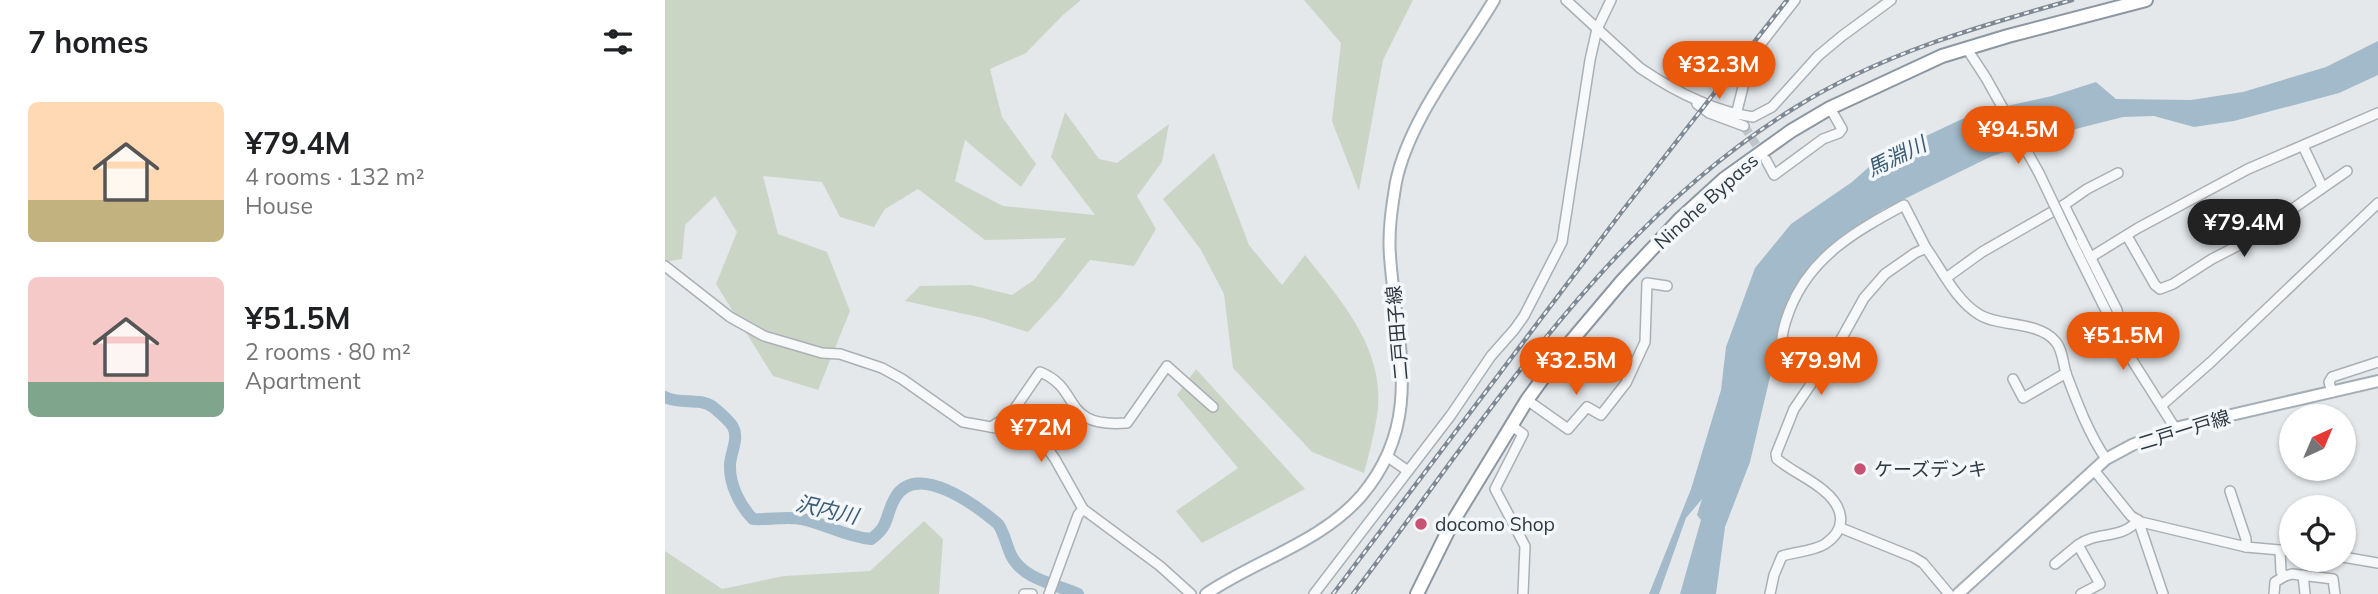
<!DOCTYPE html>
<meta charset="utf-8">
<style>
body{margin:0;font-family:Mulish,"Noto Sans JP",sans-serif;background:#f6f6f6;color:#202124;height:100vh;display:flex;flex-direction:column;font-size:26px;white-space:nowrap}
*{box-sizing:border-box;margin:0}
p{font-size:23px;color:#757577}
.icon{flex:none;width:38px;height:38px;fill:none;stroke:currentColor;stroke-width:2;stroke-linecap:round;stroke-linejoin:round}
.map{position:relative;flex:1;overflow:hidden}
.side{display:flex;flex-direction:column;background:#fff;width:665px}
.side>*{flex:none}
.needle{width:46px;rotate:44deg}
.buttons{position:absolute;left:1614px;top:404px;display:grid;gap:14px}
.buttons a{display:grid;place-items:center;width:77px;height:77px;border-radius:50%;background:#fff;box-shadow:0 2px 5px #0004;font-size:35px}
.price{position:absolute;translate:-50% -60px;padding:0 16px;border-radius:24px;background:#ea580c;color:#fff;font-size:23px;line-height:46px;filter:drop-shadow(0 2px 4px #0008)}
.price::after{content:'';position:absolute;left:50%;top:42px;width:21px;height:16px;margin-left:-10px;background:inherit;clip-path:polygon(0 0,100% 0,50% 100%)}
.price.selected{background:#222;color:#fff}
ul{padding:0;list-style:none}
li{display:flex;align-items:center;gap:21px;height:175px;padding:0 28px}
li span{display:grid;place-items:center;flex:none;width:196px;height:140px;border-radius:10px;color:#555}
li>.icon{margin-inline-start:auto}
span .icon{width:84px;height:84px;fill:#fffc;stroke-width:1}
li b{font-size:30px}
h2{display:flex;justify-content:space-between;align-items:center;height:84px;padding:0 28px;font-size:30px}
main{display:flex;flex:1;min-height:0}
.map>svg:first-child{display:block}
.green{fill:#cbd5c6}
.water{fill:#a2bac9}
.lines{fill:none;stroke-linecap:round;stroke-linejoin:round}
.river{stroke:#a2bac9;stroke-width:12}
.minor-tunnel{stroke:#bfc5c9;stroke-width:9;stroke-dasharray:9 4.5;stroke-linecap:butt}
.minor-casing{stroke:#a9b0b5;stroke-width:12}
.major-casing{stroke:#a4aeb6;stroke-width:14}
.highway-casing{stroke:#8c97a1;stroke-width:16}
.minor{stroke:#f7f8fa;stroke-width:9}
.major{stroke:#fff;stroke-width:10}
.highway{stroke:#fff;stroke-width:12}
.rail-casing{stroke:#7e8994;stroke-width:4.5}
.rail{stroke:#f4f7f9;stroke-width:2;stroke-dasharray:5;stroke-linecap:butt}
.minor-bridge-casing{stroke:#a9b0b5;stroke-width:12;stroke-linecap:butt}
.minor-bridge{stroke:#f7f8fa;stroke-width:9}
.poi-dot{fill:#c85272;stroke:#f4f7f9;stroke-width:2.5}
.labels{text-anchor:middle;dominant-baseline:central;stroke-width:7;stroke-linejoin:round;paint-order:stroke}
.street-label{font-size:19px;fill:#2d3843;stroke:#f4f7f9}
.poi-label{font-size:19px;fill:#2d3843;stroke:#f4f7f9;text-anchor:start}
.water-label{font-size:21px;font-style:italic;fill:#395b75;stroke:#f4f7f9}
</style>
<main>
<section class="side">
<h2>7 homes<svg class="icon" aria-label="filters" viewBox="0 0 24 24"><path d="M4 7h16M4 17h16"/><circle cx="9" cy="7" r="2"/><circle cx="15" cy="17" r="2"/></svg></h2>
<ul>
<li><span style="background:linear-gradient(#ffd9b3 70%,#c2b280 0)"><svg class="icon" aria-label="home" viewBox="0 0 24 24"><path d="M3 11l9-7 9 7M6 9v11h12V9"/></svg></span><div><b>¥79.4M</b><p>4 rooms · 132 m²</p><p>House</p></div></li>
<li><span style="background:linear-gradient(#f6c9c9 75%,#7fa58c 0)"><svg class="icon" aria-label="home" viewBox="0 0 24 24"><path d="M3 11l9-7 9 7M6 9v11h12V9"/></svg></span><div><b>¥51.5M</b><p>2 rooms · 80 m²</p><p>Apartment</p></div></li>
</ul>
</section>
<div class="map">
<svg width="1713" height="594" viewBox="0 0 1713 594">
<rect width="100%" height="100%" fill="#e4e8eb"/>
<g class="green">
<polygon points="0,0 416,0 398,15 361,53 325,69 337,117 371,164 356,187 300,140 290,181 338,206 430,215 386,157 400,112 434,159 452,163 504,124 497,162 472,196 491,229 469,266 425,260 392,301 363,332 318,318 240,301 255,286 306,285 347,295 369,280 401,238 320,240 253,189 220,209 209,227 175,217 157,182 98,176 113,234 162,252 185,311 153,390 108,376 51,284 72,232 50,196 20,225 17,259 0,262"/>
<polygon points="639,0 748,0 718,60 694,191 667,121 676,43"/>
<path d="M549,153L584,245L617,285L640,255C677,302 722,351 712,416C709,435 704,454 699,473L647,452L568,368L559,294L536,250L498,199Z"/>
<polygon points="531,369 640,489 537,543 511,511 573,468 512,395"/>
<polygon points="259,521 278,539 274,594 0,594 0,551 57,589 119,576 205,571"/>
</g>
<polygon class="water" points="1713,41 1713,75 1674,93 1569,121 1529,127 1489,116 1458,117 1395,133 1325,157 1217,210 1177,236 1145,265 1121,309 1085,462 1060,527 1051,594 1015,594 1036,520 1032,515 1037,499 1021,518 994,594 984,594 1026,489 1056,390 1061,347 1090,268 1126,224 1187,182 1214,158 1310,113 1387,96 1431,82 1451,99 1526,100 1578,92 1661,67"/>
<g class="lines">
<path class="river" d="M0,397C15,405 34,397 48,407C54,412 64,420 68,427C74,438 66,452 65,464C64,484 75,506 88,519C105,520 121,516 137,519C161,524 181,537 206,539C225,526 220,515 230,498C251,460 312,506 333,524C340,534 341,545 346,555C358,580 391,584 413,594"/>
<polyline class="minor-tunnel" points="1079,126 1099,157"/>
<g class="minor-casing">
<g id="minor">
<path d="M901,0L975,68C1009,91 1047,111 1088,117L1107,107L1153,56L1177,36L1226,0"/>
<polyline points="1302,49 1321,78"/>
<polyline points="1032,104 1044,113 1079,126"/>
<polyline points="1071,115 1080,79 1091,50 1130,0"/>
<polyline points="1101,160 1109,175 1158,139 1174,133 1177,129 1165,108"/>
<polyline points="1656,189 1682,171"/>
<polyline points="1399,205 1422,189 1453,173"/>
<polyline points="1462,236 1490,285 1495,289 1508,284 1547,259 1582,241 1656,189 1656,184 1638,146"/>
<polyline points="1407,242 1460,349 1510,428"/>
<polyline points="1426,257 1473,228 1583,169 1713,113"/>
<polyline points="0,266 65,317 99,336 157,353 175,354 217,368 237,379 298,422 348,431 370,439 383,449 390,459 418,509 495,566 526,594"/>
<polyline points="1281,278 1317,252 1399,205 1452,310 1453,316 1447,322"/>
<path d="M1117,341C1117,329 1121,320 1125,309C1146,256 1191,231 1239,205L1261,248"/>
<polyline points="1348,379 1358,398 1401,373"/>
<polyline points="1667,392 1664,382 1667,377 1713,362"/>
<polyline points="862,400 903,429 922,407 936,415 961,383 980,342 982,283 1002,286"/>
<polyline points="1497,405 1546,362 1713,203"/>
<polyline points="847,426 858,434 830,489 860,546 858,594"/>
<path d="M326,427L346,414L375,372C418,389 394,428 462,423L502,366L548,407"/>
<polyline points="723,457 743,471"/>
<polyline points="1429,470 1466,516 1476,522 1581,547 1626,551"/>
<polyline points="1565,491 1581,539 1581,547"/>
<polyline points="1473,520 1498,594"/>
<polyline points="1176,528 1248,557 1258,563 1284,594"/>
<polyline points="1615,550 1616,572 1620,576 1627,574 1668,579 1670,594"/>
<polyline points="1678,557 1713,563"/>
<polyline points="1390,564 1413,545"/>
<polyline points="1638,575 1640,594"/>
<polyline points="359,594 367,594"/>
<polyline points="384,594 413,515 418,509"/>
<polyline points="649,594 786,415 826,356 849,330 859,316 897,242 925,60 932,29 946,0"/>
<path d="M1105,594L1109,575L1117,556C1130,552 1149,551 1160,544C1184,528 1178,506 1158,490C1144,478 1126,471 1112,459L1111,454L1129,409L1174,343L1199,298L1220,274L1250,253L1261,248C1277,270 1291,301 1315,315C1335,327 1373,321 1390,341C1398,349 1398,366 1402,376C1413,405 1424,434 1441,459"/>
<path d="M1416,594L1435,584L1413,545C1431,531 1457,540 1473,520"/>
<polyline points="1609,594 1610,582 1620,576"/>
</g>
</g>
<g class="major-casing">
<g id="major">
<path d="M541,594C591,560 657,542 697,495C760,420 731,343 725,256C723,231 727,206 731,182C744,119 796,56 829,0"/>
<polyline points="1293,594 1441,459 1467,445 1510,428 1713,381"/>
</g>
</g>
<g class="highway-casing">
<polyline id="highway" points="752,594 787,523 862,400 897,352 957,281 1014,220 1059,179 1126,131 1165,108 1277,56 1343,36 1481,0"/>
</g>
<use href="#minor" class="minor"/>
<use href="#major" class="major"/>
<use href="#highway" class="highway"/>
<g class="rail-casing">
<g id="rail">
<polyline points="668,594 955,214 1122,0"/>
<path d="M688,594C820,421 941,223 1131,107C1216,54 1311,27 1407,0"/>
</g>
</g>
<use href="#rail" class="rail"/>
<g class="minor-bridge-casing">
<polyline id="minor-bridge" points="1321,78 1374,173 1407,242"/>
</g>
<use href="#minor-bridge" class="minor-bridge"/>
</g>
<g class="poi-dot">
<circle cx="1195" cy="469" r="7"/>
<circle cx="756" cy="524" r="7"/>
</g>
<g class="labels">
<g class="street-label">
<text transform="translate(1041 201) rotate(-42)">Ninohe Bypass</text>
<text transform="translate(732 333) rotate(-95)">二戸田子線</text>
<text transform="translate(1519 430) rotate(-17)">二戸一戸線</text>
</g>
<g class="poi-label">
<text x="1209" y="469">ケーズデンキ</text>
<text x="770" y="524">docomo Shop</text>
</g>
<g class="water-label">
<text transform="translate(1231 156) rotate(-26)">馬淵川</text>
<text transform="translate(162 509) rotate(13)">沢内川</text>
</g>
</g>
</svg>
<div class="buttons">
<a><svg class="needle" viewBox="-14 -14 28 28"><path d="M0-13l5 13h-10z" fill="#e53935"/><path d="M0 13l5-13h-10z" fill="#757577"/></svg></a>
<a><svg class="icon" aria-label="locate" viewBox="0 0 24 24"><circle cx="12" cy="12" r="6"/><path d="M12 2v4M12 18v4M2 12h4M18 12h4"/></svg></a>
</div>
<b class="price" style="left:1054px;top:101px">¥32.3M</b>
<b class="price" style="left:1353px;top:166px">¥94.5M</b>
<b class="price selected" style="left:1579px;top:259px">¥79.4M</b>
<b class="price" style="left:1458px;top:372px">¥51.5M</b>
<b class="price" style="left:911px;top:397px">¥32.5M</b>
<b class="price" style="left:1156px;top:397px">¥79.9M</b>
<b class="price" style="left:376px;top:464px">¥72M</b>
</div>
</main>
